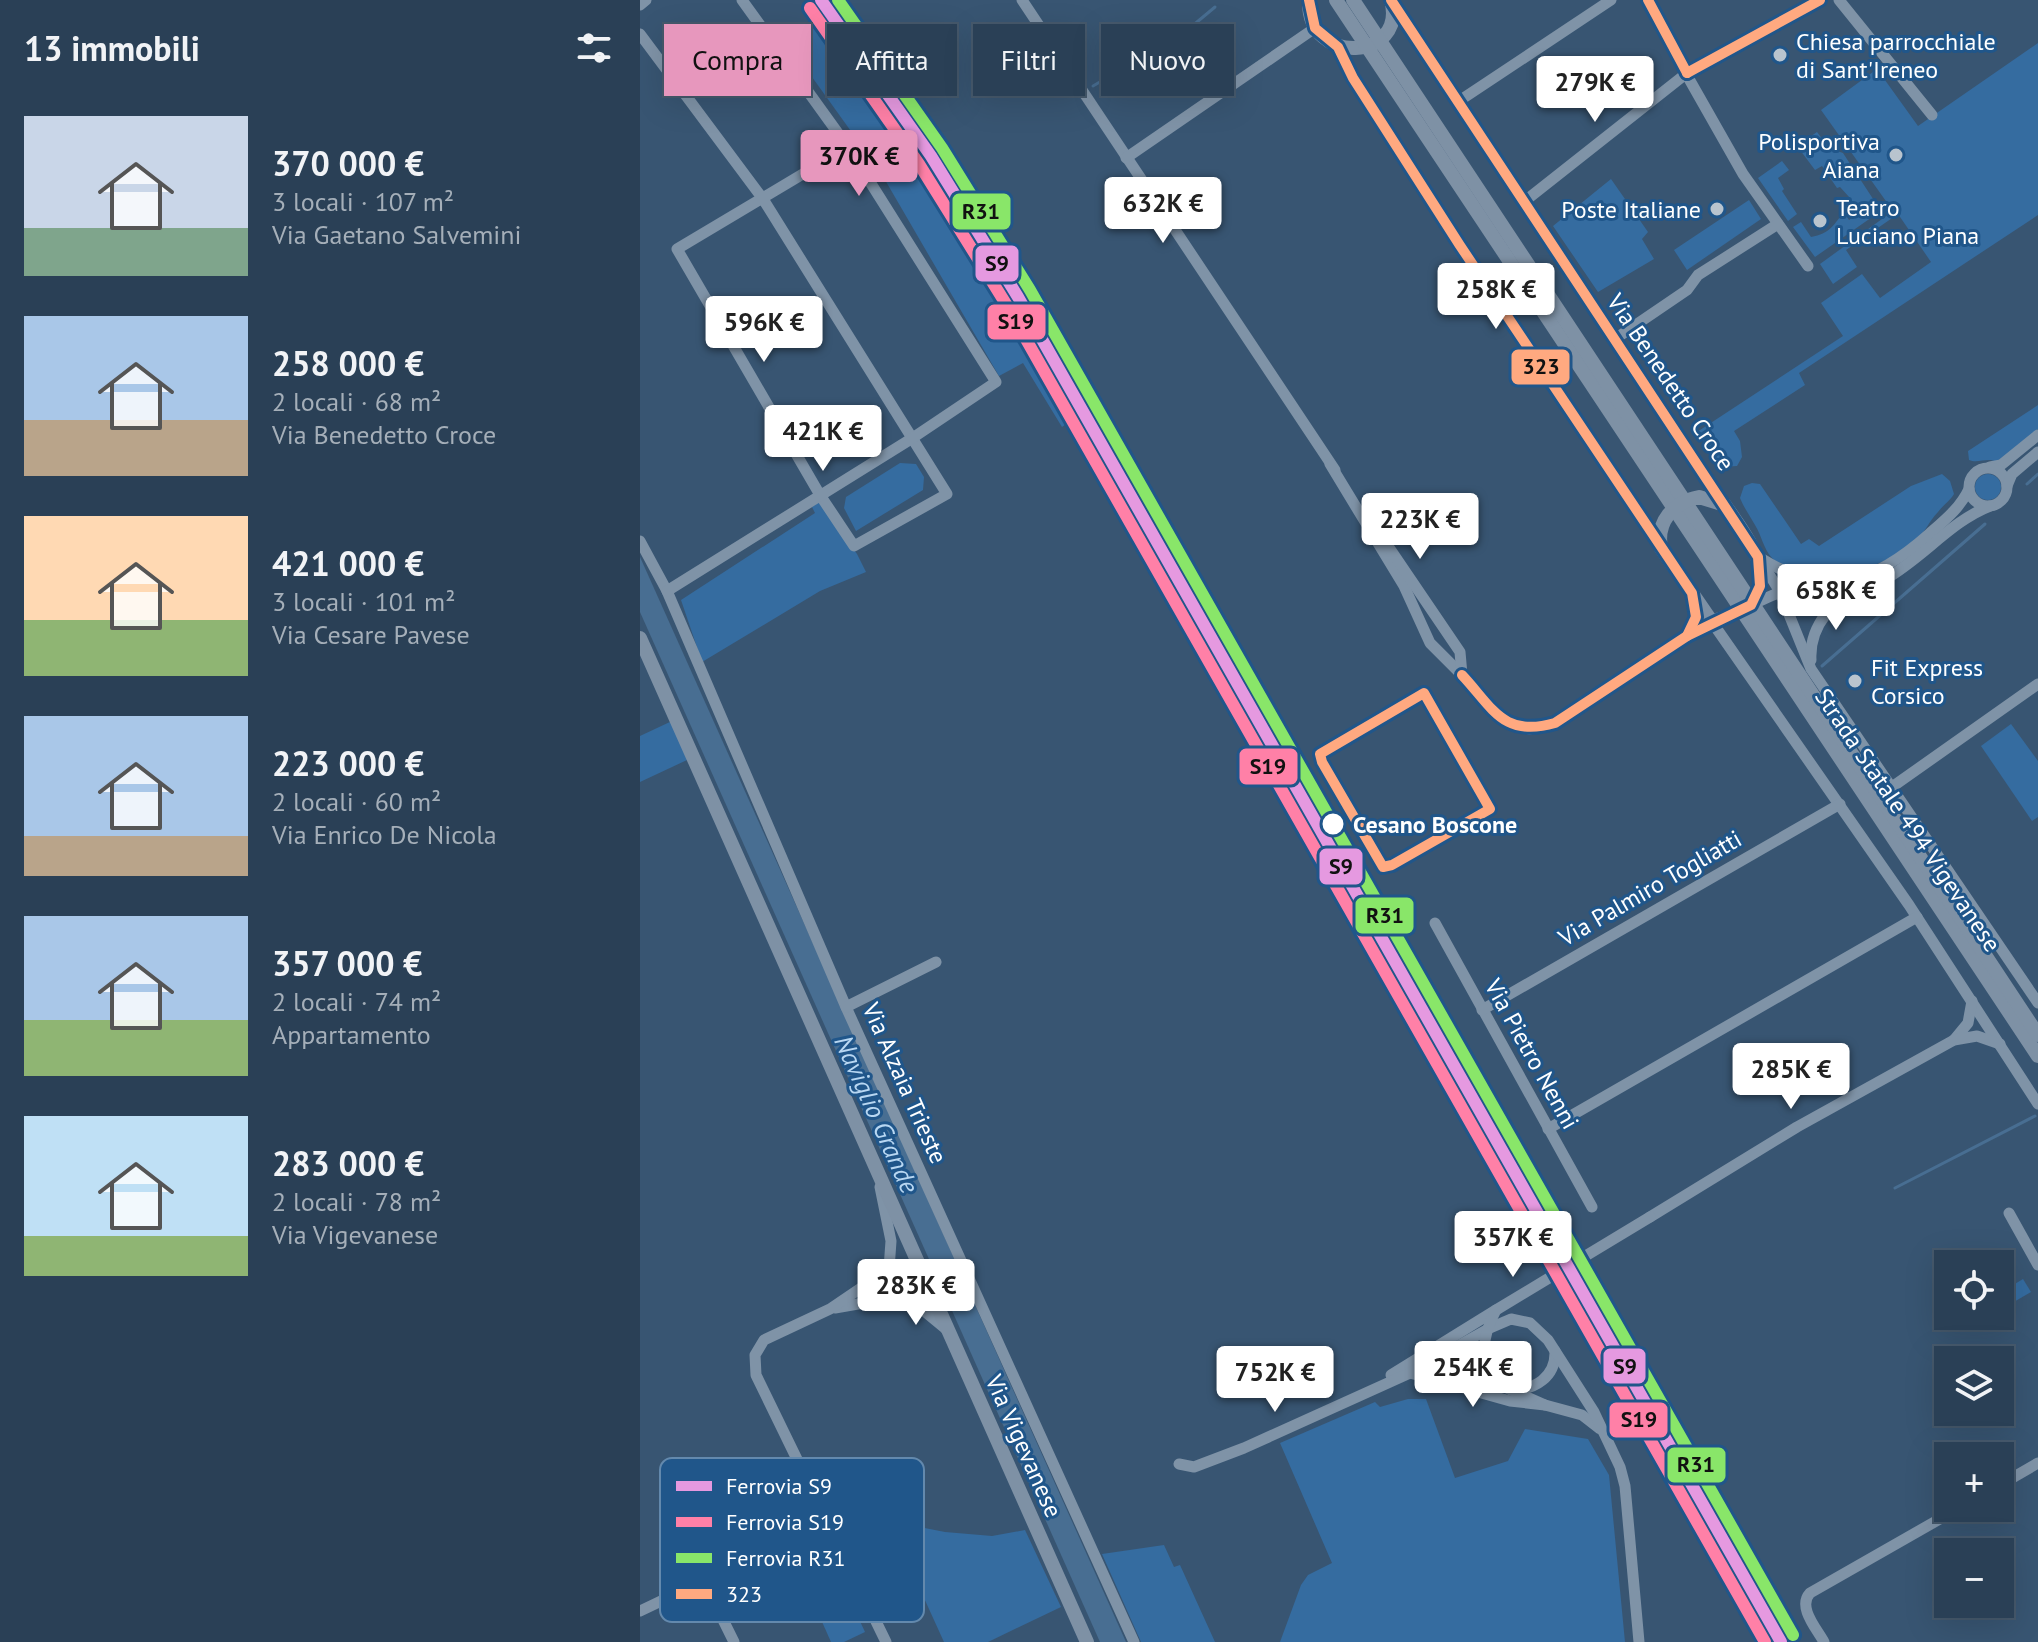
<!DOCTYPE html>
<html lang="it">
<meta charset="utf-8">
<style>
body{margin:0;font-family:"PT Sans",sans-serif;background:#364b60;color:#f1f3f6;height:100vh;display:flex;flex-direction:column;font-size:30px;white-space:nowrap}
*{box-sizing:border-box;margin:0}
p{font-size:26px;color:#a5afb9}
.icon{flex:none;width:44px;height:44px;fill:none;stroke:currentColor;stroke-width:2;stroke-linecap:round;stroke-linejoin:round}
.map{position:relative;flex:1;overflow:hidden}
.drawer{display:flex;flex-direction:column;background:#2a4056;width:640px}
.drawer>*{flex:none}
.hud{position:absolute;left:24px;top:24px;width:760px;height:72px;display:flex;gap:16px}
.buttons{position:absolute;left:1294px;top:1250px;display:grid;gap:16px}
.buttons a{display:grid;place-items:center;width:80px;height:80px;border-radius:0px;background:#2a4056;box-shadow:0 8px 32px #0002,0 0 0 2px #46596c;font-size:40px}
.price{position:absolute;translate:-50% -68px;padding:0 18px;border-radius:8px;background:#fff;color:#222;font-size:26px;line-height:52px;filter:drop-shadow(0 2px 4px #0008)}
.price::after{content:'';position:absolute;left:50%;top:48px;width:24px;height:18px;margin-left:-12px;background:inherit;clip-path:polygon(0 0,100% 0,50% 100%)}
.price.active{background:#e797bd;color:#111}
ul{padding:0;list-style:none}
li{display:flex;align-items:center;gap:24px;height:200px;padding:0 24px}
li span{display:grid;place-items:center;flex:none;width:224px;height:160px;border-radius:0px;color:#555}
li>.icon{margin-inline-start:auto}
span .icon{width:96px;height:96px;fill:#fffc;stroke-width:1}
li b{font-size:34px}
h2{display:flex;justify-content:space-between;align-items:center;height:96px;padding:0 24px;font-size:34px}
.chip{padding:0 28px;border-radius:0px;background:#2a4056;box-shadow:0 8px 32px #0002,0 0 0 2px #46596c;font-size:28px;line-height:72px}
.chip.active{background:#e797bd;color:#111}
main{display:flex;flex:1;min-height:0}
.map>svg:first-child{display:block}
.green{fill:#356ca0}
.water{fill:#486e92}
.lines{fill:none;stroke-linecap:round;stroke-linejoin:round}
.stream{stroke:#486e92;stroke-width:3}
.minor{stroke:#7f93a7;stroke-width:11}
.major{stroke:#7e91a5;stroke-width:14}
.minor-bridge{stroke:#7f93a7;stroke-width:11}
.bus-1-casing{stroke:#20568a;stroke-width:16}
.bus-1{stroke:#ffa980;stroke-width:10}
.rail-1-casing{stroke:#20568a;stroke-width:18}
.rail-2-casing{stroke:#20568a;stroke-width:18}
.rail-3-casing{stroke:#20568a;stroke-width:18}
.rail-1{stroke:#e599e0;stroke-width:12}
.rail-2{stroke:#ff80a7;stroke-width:12}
.rail-3{stroke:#89e669;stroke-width:12}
.poi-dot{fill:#b9c4ce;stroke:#20568a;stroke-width:3}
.stop-dot{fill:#fff;stroke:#20568a;stroke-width:3}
.labels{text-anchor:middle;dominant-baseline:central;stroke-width:6;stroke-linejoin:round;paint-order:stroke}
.poi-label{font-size:24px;fill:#fff;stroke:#20568a;text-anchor:start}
.street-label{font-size:24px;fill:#fff;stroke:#20568a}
.stop-label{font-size:24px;font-weight:bold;fill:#fff;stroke:#20568a;text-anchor:start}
.water-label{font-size:26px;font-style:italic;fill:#b8d7f2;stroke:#20568a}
.key{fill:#20568a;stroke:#6389ad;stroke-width:2}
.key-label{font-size:22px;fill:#fff}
.line-badge{stroke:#20568a;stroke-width:3}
.pale-badge-label{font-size:22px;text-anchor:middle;font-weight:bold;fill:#111}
</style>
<main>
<section class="drawer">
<h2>13 immobili<svg class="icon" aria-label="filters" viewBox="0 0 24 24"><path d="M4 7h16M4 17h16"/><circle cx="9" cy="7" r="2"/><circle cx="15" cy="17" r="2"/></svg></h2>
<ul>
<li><span style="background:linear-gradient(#c9d6e8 70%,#7fa58c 0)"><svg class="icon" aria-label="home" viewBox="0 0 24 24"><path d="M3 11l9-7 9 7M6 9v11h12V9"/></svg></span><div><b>370 000 €</b><p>3 locali · 107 m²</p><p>Via Gaetano Salvemini</p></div></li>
<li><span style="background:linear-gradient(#a9c7e8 65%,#b9a48a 0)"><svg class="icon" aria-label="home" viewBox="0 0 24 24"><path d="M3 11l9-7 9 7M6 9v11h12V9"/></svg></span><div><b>258 000 €</b><p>2 locali · 68 m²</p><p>Via Benedetto Croce</p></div></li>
<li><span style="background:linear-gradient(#ffd9b3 65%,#8fb573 0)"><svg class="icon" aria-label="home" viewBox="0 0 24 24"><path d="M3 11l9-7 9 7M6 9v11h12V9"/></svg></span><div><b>421 000 €</b><p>3 locali · 101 m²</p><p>Via Cesare Pavese</p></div></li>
<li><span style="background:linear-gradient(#a9c7e8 75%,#b9a48a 0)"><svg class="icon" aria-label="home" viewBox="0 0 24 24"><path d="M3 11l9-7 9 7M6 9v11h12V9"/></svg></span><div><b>223 000 €</b><p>2 locali · 60 m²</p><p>Via Enrico De Nicola</p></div></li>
<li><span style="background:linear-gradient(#a9c7e8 65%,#8fb573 0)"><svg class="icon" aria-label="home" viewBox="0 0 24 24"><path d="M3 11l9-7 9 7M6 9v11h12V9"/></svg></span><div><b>357 000 €</b><p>2 locali · 74 m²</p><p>Appartamento</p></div></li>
<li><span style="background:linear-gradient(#bfe0f5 75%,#8fb573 0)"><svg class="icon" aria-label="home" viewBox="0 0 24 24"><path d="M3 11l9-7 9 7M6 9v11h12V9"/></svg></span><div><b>283 000 €</b><p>2 locali · 78 m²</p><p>Via Vigevanese</p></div></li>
</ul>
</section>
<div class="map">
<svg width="1398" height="1642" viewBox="0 0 1398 1642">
<rect width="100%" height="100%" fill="#385572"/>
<g class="green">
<polygon points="186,17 306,194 432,407 435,412 431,415 433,419 422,427 383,363 359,376 241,173 149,45"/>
<polygon points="1398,43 1398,215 1159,373 1165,385 1094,431 1100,441 1102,457 1097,466 1082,467 1057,432 1203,336 1181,303 1222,274 1240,298 1291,262 1258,214 1206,250 1217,267 1193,284 1180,264 1253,211 1181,110 1237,69 1278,126"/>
<path d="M1177,132L1189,148L1203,153L1237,205L1235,215L1175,257L1153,227L1161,222L1171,237C1190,234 1194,224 1204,212L1209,220L1218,214L1208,200L1210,198L1200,187L1197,188L1182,166L1175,170L1157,146Z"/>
<polygon points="1142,161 1149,170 1138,178 1144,189 1142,191 1157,214 1148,221 1118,178"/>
<polygon points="971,179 1008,232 1002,239 1014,259 958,292 913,226"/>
<polygon points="1109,200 1121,219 1047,270 1034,250"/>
<path d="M1398,405V429L1357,462C1347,457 1338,464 1329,460L1328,451Z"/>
<polygon points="260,463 276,464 284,477 283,490 216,531 204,508 206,497"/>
<circle cx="1348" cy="487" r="13"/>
<path d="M1302,474L1310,481L1314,494C1310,501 1303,505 1298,512C1289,521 1285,533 1275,541C1241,570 1169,595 1132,558C1123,548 1122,536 1115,525C1110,516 1104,508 1100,498L1104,486L1112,483L1120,484L1161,544L1169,539L1179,546L1271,486Z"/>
<polygon points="180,501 217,554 226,572 180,591 62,662 41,600 175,513 172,507"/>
<polygon points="32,721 47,760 0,782 0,736"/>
<polygon points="1371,724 1398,761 1398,817 1392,821 1341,746"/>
<polygon points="1383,1279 1391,1292 1360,1310 1360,1293"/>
<polygon points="768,1399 786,1399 815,1478 868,1461 885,1429 948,1439 969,1475 985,1642 640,1642 661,1585 668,1575 692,1563 640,1443 735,1402 740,1407"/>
<polygon points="249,1521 305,1532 352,1536 385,1530 421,1607 348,1642 304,1642"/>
<polygon points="524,1545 534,1567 540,1565 575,1642 501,1642 462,1554"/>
<polygon points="210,1600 225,1632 204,1642 191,1642 179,1615"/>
</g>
<polygon class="water" points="0,557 486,1642 460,1642 0,612"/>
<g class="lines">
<g class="stream">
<polyline points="453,86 545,32 575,7"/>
<polyline points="1387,484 1398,474"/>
<polyline points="1182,666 1345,524"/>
<polyline points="1255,1188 1395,1116"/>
</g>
<g class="minor">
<polyline points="382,0 695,470"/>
<polyline points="1008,0 1040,63 1103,174 1168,266"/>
<polyline points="1199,0 1292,115"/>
<polyline points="0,5 6,0"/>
<polyline points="752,6 761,13 1085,505"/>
<polyline points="0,34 123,199 307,494 214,546 180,495 37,249 208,147"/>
<polyline points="698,47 713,78 819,244 1020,547"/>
<polyline points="819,101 971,0"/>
<polyline points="486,158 675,28"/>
<polyline points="885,201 1047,73 1180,0"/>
<polyline points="975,339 1047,290 1058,275 1138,224"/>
<polyline points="690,464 764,586 790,643 832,685 861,719 875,726 890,729 915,723 1072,622 1269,905 1398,1104"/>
<polyline points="1350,467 1361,465 1398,435"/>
<circle cx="1348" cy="487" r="19"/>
<polyline points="1367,486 1372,474 1398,452"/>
<polyline points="0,541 27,591 206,1007 494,1642"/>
<polyline points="746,543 820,652 822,675"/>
<path d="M1122,559C1188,600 1235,582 1289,534C1305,520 1320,508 1329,489"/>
<polyline points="1121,561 1140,592 1171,669 1398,1003"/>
<polyline points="27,591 271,439 356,382 208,147 102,0"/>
<path d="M1111,605C1121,601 1131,595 1141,592C1159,587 1190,593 1211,593"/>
<polyline points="1047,636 1056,617 1054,599"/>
<path d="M1171,660C1170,643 1175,628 1186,614C1202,595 1223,591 1244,580C1283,558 1311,521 1350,506"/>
<polyline points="1252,787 1398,684"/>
<polyline points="795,923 952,1207"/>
<polyline points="206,1007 296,962"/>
<polyline points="842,1010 1200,804"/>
<polyline points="1314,1040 1328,1023 1332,1001"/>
<polyline points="908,1129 1277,917"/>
<polyline points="240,1187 251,1241 249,1269"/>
<polyline points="1369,1213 1398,1265"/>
<polyline points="1010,1217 1157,1127 1314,1040 1337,1036 1360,1044"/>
<polyline points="249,1269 281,1269"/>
<polyline points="258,1297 281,1269"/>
<polyline points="195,1308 258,1297 272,1301 306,1329"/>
<polyline points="770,1373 870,1401 905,1405"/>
<polyline points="751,1375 856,1310"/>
<polyline points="862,1386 905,1405 942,1415 960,1429"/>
<path d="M871,1390C895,1390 916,1377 915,1351"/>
<polyline points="539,1464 554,1467 604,1448 770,1373 850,1328 871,1319 890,1323 908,1340 954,1412 980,1467 985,1486 999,1642"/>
<polyline points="1360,1485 1398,1463"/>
<polyline points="0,1611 63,1581"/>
<polyline points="94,1642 49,1551 50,1537 59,1528 168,1478"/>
<polyline points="246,1642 116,1375 115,1355 124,1340 190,1309 249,1269"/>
<path d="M1184,1642C1177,1629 1157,1607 1170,1593L1319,1508"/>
</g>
<g class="major">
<path d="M669,0C667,68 768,60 751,0"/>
<polyline points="696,0 1398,1056"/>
<polyline points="713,0 1398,1035"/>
<path d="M1059,497L1085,505C1102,531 1138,571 1112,603C1104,612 1083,617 1072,622L1021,548C1016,522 1033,502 1059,497Z"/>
<polyline points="0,638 447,1642"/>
</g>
<path class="minor-bridge" d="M862,1386C837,1365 842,1336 856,1310L1010,1217"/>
<g class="bus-1-casing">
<g id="bus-1">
<polyline points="669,0 675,28 698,47 713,78 819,244 1052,593 1056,617 1047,636"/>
<path d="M751,0L1118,557L1120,586L1111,605L1047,636L915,723C863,738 853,708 822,675"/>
<polyline points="1008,0 1047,73"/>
<polyline points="1047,73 1180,0"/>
<polygon points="784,693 850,809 752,865 743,867 682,762 680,754"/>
</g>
</g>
<use href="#bus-1" class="bus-1"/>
<g class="rail-1-casing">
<polyline id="rail-1" points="181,0 291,156 378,297 1141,1642"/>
</g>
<g class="rail-2-casing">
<polyline id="rail-2" points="170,8 279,164 366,304 1125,1642"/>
</g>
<g class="rail-3-casing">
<polyline id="rail-3" points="198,0 302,148 390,290 1153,1635"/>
</g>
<use href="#rail-1" class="rail-1"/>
<use href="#rail-2" class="rail-2"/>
<use href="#rail-3" class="rail-3"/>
</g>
<g class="poi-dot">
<circle cx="1140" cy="55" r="8"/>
<circle cx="1256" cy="155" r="8"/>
<circle cx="1077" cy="209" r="8"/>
<circle cx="1180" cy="221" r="8"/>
<circle cx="1215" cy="681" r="8"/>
</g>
<circle class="stop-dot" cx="693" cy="824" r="12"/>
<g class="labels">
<g class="poi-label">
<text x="1156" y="41">Chiesa parrocchiale<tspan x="1156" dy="28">di Sant'Ireneo</tspan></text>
<text x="1240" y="141" text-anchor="end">Polisportiva<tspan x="1240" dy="28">Aiana</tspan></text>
<text x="1196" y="207">Teatro<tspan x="1196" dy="28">Luciano Piana</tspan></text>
<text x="1061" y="209" text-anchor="end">Poste Italiane</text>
<text x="1231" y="667">Fit Express<tspan x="1231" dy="28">Corsico</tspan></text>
</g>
<g class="street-label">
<text transform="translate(1031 382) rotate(56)">Via Benedetto Croce</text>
<text transform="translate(1268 820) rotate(56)">Strada Statale 494 Vigevanese</text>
<text transform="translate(1010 888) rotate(-30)">Via Palmiro Togliatti</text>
<text transform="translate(892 1054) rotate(61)">Via Pietro Nenni</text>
<text transform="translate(265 1083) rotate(66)">Via Alzaia Trieste</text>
<text transform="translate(384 1446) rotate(66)">Via Vigevanese</text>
</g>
<g class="stop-label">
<text x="713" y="824">Cesano Boscone</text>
</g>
<g class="water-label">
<text transform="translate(237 1114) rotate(66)">Naviglio Grande</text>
</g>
</g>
<rect x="20" y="1458" width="264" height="164" rx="12" class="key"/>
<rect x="36" y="1481" width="36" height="10" fill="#e599e0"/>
<rect x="36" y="1517" width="36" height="10" fill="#ff80a7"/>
<rect x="36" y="1553" width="36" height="10" fill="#89e669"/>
<rect x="36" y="1589" width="36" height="10" fill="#ffa980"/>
<g class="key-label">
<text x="86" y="1494">Ferrovia S9</text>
<text x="86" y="1530">Ferrovia S19</text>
<text x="86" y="1566">Ferrovia R31</text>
<text x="86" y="1602">323</text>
</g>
<g class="line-badge">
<rect x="311" y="192" width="61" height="39" rx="8" fill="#89e669"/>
<rect x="334" y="244" width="46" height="39" rx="8" fill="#e599e0"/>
<rect x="346" y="303" width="61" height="38" rx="8" fill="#ff80a7"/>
<rect x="870" y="348" width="61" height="38" rx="8" fill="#ffa980"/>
<rect x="598" y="747" width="61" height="39" rx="8" fill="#ff80a7"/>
<rect x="678" y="847" width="46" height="39" rx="8" fill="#e599e0"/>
<rect x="714" y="896" width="61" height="39" rx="8" fill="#89e669"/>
<rect x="962" y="1347" width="45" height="38" rx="8" fill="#e599e0"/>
<rect x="968" y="1401" width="61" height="38" rx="8" fill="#ff80a7"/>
<rect x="1026" y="1446" width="61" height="38" rx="8" fill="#89e669"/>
</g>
<g class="pale-badge-label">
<text x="341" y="219">R31</text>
<text x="357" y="271">S9</text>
<text x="376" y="329">S19</text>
<text x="901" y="374">323</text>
<text x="628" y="774">S19</text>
<text x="701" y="874">S9</text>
<text x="745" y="923">R31</text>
<text x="985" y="1374">S9</text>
<text x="999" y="1427">S19</text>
<text x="1056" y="1472">R31</text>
</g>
</svg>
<div class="buttons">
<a><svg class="icon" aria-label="locate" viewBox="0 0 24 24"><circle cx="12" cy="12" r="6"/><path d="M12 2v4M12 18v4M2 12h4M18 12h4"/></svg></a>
<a><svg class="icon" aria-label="layers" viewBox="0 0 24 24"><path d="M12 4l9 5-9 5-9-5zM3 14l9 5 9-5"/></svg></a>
<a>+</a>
<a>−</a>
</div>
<b class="price" style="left:955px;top:124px">279K €</b>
<b class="price active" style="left:219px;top:198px">370K €</b>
<b class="price" style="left:523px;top:245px">632K €</b>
<b class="price" style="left:856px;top:331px">258K €</b>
<b class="price" style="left:124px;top:364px">596K €</b>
<b class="price" style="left:183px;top:473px">421K €</b>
<b class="price" style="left:780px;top:561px">223K €</b>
<b class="price" style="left:1196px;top:632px">658K €</b>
<b class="price" style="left:1151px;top:1111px">285K €</b>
<b class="price" style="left:873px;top:1279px">357K €</b>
<b class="price" style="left:276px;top:1327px">283K €</b>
<b class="price" style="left:833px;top:1409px">254K €</b>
<b class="price" style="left:635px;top:1414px">752K €</b>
<div class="hud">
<a class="chip active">Compra</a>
<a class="chip">Affitta</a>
<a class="chip">Filtri</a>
<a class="chip">Nuovo</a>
</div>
</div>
</main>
